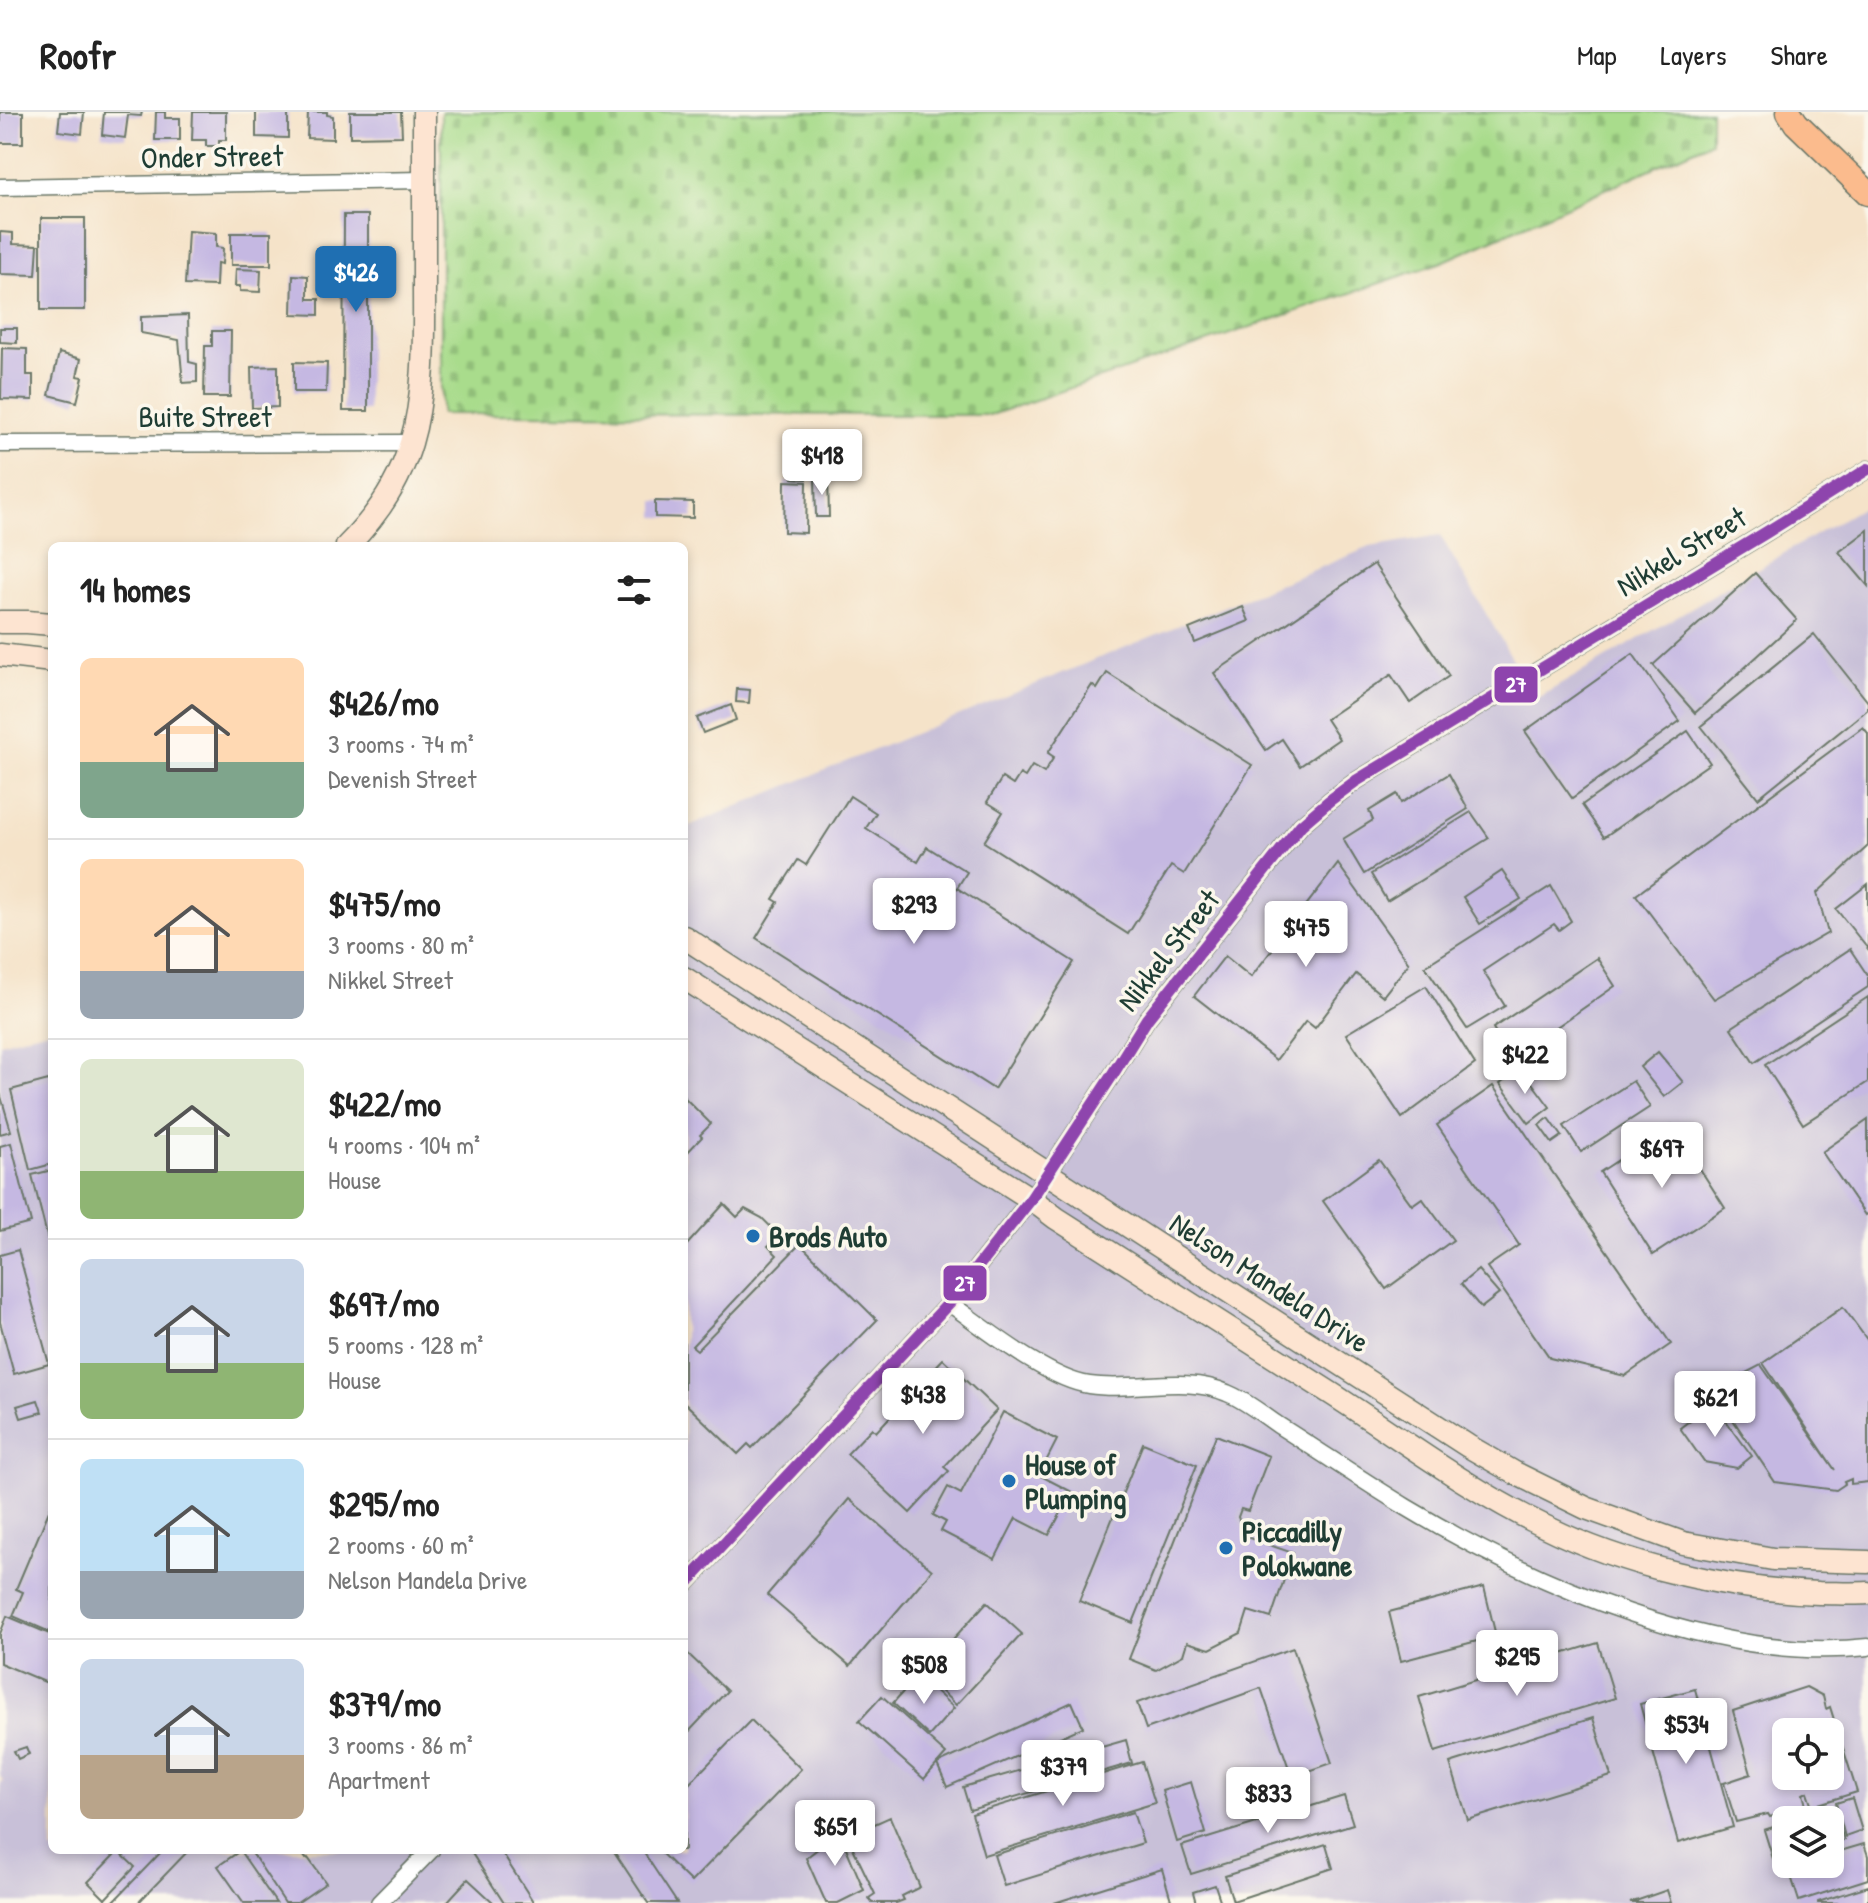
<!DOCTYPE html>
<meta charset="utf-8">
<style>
body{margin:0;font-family:"Patrick Hand",sans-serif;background:#f2f2f2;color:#222;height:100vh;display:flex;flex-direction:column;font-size:30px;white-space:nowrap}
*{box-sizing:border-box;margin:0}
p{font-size:26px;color:#767676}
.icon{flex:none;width:44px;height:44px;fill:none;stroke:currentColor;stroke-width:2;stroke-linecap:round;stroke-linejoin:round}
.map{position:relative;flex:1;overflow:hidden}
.panel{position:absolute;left:48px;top:430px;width:640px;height:1312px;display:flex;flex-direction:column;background:#fff;border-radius:12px;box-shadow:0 4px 12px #0003}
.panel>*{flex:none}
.fabs{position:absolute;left:1772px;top:1606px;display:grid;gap:16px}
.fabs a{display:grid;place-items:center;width:72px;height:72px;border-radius:12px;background:#fff;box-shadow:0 4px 12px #0003;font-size:40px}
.price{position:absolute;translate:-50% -68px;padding:0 18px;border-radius:8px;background:#fff;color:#222;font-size:26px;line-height:52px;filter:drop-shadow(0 2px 4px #0008)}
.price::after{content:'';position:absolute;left:50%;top:48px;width:24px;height:18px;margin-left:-12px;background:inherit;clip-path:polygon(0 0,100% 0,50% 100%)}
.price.current{background:#1f6fb2;color:#fff}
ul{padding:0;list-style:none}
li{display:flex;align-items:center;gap:24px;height:200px;padding:0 32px}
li+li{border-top:2px solid #e0e0e0}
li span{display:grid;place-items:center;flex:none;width:224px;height:160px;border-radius:12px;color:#555}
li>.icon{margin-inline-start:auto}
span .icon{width:96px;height:96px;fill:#fffc;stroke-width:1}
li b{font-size:34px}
h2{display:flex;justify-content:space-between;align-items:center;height:96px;padding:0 32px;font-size:34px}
header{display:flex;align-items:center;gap:48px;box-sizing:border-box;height:112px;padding:0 40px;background:#fff;border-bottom:2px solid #e0e0e0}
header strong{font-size:38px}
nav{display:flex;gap:44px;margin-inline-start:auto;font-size:28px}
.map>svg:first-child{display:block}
.industrial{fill:#c8c0d8;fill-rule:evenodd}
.cemetery{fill:url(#cemetery-stones);stroke:#648c60;stroke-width:2}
.building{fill:#c5b8e2;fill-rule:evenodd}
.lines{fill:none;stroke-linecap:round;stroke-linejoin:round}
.street-casing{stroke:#6a7768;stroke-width:19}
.secondary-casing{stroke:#6a7768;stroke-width:25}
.primary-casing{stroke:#6a7768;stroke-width:27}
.street{stroke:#fff;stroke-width:16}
.secondary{stroke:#fde4d1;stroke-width:22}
.primary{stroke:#fbbb8d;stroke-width:24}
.bus-1-casing{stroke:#fbf7ec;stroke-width:18}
.bus-1{stroke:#8e44ad;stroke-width:12}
.poi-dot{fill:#1f6fb2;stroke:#fbf7ec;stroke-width:3}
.labels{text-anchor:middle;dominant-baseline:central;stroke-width:7;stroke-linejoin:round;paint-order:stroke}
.street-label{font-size:30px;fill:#1f3d34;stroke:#fbf7ec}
.poi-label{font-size:30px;font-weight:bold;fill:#1f3d34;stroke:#fbf7ec;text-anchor:start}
.line-badge{stroke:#fbf7ec;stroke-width:3}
.badge-label{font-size:22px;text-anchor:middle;font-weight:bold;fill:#fff}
</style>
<header>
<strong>Roofr</strong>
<nav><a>Map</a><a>Layers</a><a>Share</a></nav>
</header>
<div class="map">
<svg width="1868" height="1791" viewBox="0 0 1868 1791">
<defs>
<pattern id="cemetery-stones" width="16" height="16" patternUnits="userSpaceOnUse" patternTransform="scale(2)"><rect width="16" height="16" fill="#a9dc8c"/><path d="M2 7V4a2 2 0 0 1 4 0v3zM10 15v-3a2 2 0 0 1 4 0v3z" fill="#91be79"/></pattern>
</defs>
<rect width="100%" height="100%" fill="#fbf7ec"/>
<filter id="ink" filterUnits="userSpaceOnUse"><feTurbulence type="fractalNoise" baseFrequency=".0125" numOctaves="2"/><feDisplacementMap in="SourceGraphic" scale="16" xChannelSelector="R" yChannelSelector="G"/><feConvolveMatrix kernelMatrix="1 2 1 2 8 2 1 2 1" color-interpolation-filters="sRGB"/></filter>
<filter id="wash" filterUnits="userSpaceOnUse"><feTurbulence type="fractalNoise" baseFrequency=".006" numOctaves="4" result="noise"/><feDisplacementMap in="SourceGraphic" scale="32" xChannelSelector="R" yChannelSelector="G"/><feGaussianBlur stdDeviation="1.8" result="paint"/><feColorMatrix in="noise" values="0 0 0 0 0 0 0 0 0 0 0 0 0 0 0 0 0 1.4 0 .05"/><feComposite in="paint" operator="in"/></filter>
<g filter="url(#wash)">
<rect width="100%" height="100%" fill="#f5e3c9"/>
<path class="industrial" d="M1868,392V1791H0V1670L3,1669L0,1663V931L52,917V1738H684V716L1370,435L1440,423L1536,587ZM1786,1620H1830V1664H1786ZM1786,1708H1830V1752H1786Z"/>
<polygon class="cemetery" points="441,0 1711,0 1711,30 1442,150 991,303 441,302"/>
<g id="blocks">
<g class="building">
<rect x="0" y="0" width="23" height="31"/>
<polygon points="60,0 84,0 82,22 58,19"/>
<polygon points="104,0 142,0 141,4 128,3 125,26 102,23"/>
<polygon points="156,0 165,0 165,6 180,6 180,28 155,28"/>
<polygon points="193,0 226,0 226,28 219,28 219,34 206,34 206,28 192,28"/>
<polygon points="256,0 288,0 288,26 256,25"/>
<polygon points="308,0 327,0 327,3 333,4 333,27 307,26"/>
<polygon points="350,0 401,0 402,24 350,25"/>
<polygon points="344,103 368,103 368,299 343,299"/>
<rect x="41" y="106" width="44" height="92"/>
<polygon points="188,119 216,121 216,135 223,136 222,152 217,151 216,174 185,173"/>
<polygon points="0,120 13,121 13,132 38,133 36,163 0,162"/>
<rect x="231" y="121" width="40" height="32"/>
<polygon points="236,157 261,158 260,180 240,179 240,174 235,174"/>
<polygon points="293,163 308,164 308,187 319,187 319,203 292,202"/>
<polygon points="188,203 189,250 197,252 197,270 183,271 179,228 141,221 141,205"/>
<polygon points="0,216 17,216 17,231 0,230"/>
<polygon points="212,219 231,219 230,285 204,285 205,234 212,234"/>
<polygon points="2,236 27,237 27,263 33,263 33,288 1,287"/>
<polygon points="59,241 81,247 77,264 83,265 77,290 49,283"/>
<polygon points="294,250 327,251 326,280 294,280"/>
<polygon points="278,254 278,295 252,296 251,255"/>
<polygon points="793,355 807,355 807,367 793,366"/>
<polygon points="815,365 828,365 829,405 816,405"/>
<polygon points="785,369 807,370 806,421 784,420"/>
<polygon points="655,389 693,390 693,406 655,405"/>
<polygon points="1868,418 1868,474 1839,440"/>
<polygon points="1374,452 1449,564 1410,591 1391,563 1326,607 1339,627 1300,654 1282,627 1266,638 1214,561"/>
<polygon points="1755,461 1797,508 1695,601 1653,553"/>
<polygon points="1243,495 1249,509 1195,531 1189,517"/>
<polygon points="1814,522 1868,590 1868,597 1758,686 1701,614"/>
<polygon points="1633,542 1680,609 1572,686 1525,619"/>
<polygon points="1107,561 1252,653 1184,762 1171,754 1128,822 984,730 1003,700 987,690 1002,666 1013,673 1020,662 1025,665 1032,654 1044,661 1054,645 1048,641 1092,573 1097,577"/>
<polygon points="737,577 750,578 749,591 736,590"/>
<polygon points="731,593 736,608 703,621 697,606"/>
<polygon points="1863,615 1868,621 1868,734 1817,781 1828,821 1714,887 1636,783"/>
<polygon points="1688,619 1710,651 1604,725 1582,693"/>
<polygon points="1449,662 1468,697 1364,762 1343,727 1373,708 1369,699 1397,682 1401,691"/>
<polygon points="850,684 876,701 866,716 918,750 927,735 967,760 957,776 1074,850 994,977 756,826 778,790 773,787 798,748 806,753"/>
<polygon points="1471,700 1489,726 1387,789 1371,762"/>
<polygon points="1338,752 1409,851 1383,884 1356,862 1315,916 1306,909 1276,948 1194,884 1225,844 1251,865"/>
<polygon points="1502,759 1521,787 1480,812 1463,785"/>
<polygon points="1868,772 1868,837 1836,797"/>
<polygon points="1551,774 1571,809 1559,818 1554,812 1483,859 1505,894 1467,917 1425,854"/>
<polygon points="1850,837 1868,864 1868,875 1754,951 1731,916"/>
<polygon points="1597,846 1615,874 1518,942 1522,948 1515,953 1493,916"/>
<polygon points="1426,874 1475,952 1402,1006 1346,922"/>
<polygon points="1868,885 1868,970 1803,1012 1765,953"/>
<polygon points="1658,940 1683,970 1664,985 1640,955"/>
<polygon points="1521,956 1550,995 1529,1011 1500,972"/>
<polygon points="52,967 52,1052 30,1058 11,978"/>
<polygon points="1633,969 1650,995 1581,1040 1564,1014"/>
<polygon points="1493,974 1671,1232 1625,1264 1550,1246 1487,1155 1519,1133 1437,1013"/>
<polygon points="0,981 11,1019 0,1022"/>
<polygon points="684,985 711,1012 700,1023 702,1025 684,1044"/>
<polygon points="1549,1006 1562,1024 1552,1031 1539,1013"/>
<polygon points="1868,1008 1868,1101 1865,1103 1822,1040"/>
<polygon points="1672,1013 1725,1096 1653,1143 1600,1060"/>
<polygon points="11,1031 31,1111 0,1119 0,1034"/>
<polygon points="1379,1048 1412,1093 1422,1086 1453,1128 1386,1177 1323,1089"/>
<polygon points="52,1058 52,1140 51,1140 32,1063"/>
<polygon points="724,1092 737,1105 745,1097 762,1106 770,1114 776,1126 768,1134 777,1143 692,1234 697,1238 800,1132 877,1208 752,1336 748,1332 738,1342 684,1290 684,1136"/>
<polygon points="18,1138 49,1252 14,1262 0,1210 0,1143"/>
<polygon points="1478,1158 1499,1182 1481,1196 1461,1172"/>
<polygon points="1843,1195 1868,1229 1868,1370 1851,1372 1851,1367 1844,1370 1845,1372 1836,1378 1775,1370 1713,1278 1761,1253 1835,1358 1763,1251"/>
<polygon points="943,1247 997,1298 944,1355 949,1359 910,1401 847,1342 872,1316 876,1320"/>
<polygon points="38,1288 42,1300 21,1306 17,1294"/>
<polygon points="1713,1291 1752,1344 1737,1356 1704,1350 1680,1316"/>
<polygon points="1003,1300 1057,1328 1039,1363 1072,1380 1049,1423 1016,1406 995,1447 941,1419 946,1410 933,1403 948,1375 961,1382"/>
<polygon points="1216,1323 1269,1344 1248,1399 1241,1397 1238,1405 1246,1425 1293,1441 1271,1506 1248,1499 1241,1521 1210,1537 1187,1530 1183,1543 1156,1558 1129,1547"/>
<polygon points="1143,1331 1197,1353 1133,1511 1079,1489"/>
<polygon points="849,1387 932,1458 850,1554 767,1483"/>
<polygon points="52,1392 52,1521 13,1504 23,1480 16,1477"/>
<polygon points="1484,1475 1496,1524 1401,1549 1389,1500"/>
<polygon points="987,1490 1022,1522 956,1593 922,1561"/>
<polygon points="7,1504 52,1523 52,1573 0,1551 0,1522"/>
<polygon points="1598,1531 1615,1586 1435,1640 1419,1585"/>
<polygon points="1293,1536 1332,1651 1292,1665 1261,1576 1146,1617 1137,1591"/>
<polygon points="684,1538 727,1579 684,1625"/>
<polygon points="918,1563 954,1596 929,1624 893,1591"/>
<path d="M1806,1575L1823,1584L1826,1597L1830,1595L1857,1680L1812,1694L1807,1680L1803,1682L1806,1693L1770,1705L1768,1702L1736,1710L1724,1671L1751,1662L1733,1599ZM1786,1620H1830V1664H1786Z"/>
<polygon points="1695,1577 1733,1715 1678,1731 1640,1592"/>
<polygon points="882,1584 946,1642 924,1667 859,1609"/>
<polygon points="1072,1590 1083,1615 947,1675 937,1652"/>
<polygon points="1593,1606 1611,1664 1468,1708 1450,1651"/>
<polygon points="751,1608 801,1657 691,1770 658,1738 684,1738 684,1677"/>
<polygon points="1126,1628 1132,1651 970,1698 963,1675"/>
<polygon points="26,1635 29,1642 18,1647 14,1639"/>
<polygon points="1142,1650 1155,1691 984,1743 972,1702"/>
<polygon points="1191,1670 1206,1721 1177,1730 1162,1679"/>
<polygon points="1344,1684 1353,1712 1191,1762 1182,1734"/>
<polygon points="1852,1686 1862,1719 1845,1725 1836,1691"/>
<polygon points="833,1694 862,1700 868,1715 890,1705 920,1775 902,1784 904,1788 896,1791 872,1791 869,1786 875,1782"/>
<polygon points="1833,1695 1844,1728 1830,1732 1830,1708 1796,1708"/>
<polygon points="1133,1700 1143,1731 1004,1774 994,1743"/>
<polygon points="826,1705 833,1705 864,1778 838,1791 826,1791 806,1746 829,1728"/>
<polygon points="1786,1711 1786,1746 1774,1750 1764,1718"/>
<polygon points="1326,1732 1333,1756 1233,1789 1225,1764"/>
<polygon points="1864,1732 1868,1744 1868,1767 1799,1789 1788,1755 1799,1752 1830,1752 1830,1742"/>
<polygon points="163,1738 189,1738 138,1791 112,1791"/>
<polygon points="250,1738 300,1738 306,1747 308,1746 326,1771 297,1791 285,1791"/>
<polygon points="474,1738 500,1738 534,1791 504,1791 471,1740"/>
<polygon points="613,1738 642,1738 677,1791 648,1791"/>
<polygon points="118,1739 135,1755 105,1787 88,1770"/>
<polygon points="240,1739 276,1791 244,1791 218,1754"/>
<polygon points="1162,1757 1171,1788 1160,1791 1054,1791"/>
<polygon points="468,1767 494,1791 446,1791"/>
<polygon points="1215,1773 1221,1791 1196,1791 1193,1780"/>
<polygon points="1868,1774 1868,1791 1818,1791 1818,1790"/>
<polygon points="1667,1778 1671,1791 1630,1791"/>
</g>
</g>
</g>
<g filter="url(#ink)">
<use href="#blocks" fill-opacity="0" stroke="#6a7768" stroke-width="2"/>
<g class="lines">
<g class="street-casing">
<g id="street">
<polyline points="0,75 424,68"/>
<polyline points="0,332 411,331"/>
<path d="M949,1191C985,1216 1047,1267 1089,1273C1134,1280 1184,1262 1227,1281C1245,1288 1262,1302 1278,1313C1321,1340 1363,1369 1406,1395C1534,1472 1716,1552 1868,1535"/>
<polyline points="684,1474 949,1191 1031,1087 1111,965 1147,907 1301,713 1329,689 1356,669 1767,420 1868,357"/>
<polyline points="379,1791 431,1738"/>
</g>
</g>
<g class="secondary-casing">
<g id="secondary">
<path d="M347,434C377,404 399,372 411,331C426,280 424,224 424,172C424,115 424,57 424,0"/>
<polyline points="0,510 27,510 52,512"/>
<polyline points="0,543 52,549"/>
<polyline points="684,825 1279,1212 1468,1334 1515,1361 1586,1396 1683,1431 1773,1447 1868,1450"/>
<path d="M684,866L1031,1087L1056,1106C1148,1164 1240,1223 1332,1282C1402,1327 1469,1378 1544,1414C1625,1454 1729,1478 1819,1481C1836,1481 1852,1482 1868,1481"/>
</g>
</g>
<g class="primary-casing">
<polyline id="primary" points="1789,0 1796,11 1868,81"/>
</g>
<use href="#street" class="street"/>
<use href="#secondary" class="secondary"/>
<use href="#primary" class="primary"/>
<g class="bus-1-casing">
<polyline id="bus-1" points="684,1474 949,1191 1031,1087 1111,965 1147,907 1301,713 1329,689 1356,669 1767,420 1868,357"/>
</g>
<use href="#bus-1" class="bus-1"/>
</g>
</g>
<g class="poi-dot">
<circle cx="753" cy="1124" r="8"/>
<circle cx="1009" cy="1369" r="8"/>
<circle cx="1226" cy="1436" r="8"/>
</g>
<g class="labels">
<g class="street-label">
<text transform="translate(212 44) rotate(-1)">Onder Street</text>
<text x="205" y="304">Buite Street</text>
<text transform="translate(1681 439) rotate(-31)">Nikkel Street</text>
<text transform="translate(1168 838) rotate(-52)">Nikkel Street</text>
<text transform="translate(1270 1170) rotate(33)">Nelson Mandela Drive</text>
</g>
<g class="poi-label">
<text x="769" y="1124">Brods Auto</text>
<text x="1025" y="1352">House of<tspan x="1025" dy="34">Plumping</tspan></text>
<text x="1242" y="1419">Piccadilly<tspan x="1242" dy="34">Polokwane</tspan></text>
</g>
</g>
<g class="line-badge">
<rect x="1493" y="553" width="46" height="39" rx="8" fill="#8e44ad"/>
<rect x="942" y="1152" width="46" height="38" rx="8" fill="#8e44ad"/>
</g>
<g class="badge-label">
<text x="1516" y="580">27</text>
<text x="965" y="1179">27</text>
</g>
</svg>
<div class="fabs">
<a><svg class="icon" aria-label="locate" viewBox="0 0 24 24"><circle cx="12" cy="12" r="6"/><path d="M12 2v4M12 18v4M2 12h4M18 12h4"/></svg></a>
<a><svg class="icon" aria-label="layers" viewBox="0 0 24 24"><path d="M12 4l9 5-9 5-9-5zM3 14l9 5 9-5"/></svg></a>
</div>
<b class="price current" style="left:356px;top:202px">$426</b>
<b class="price" style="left:822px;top:385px">$418</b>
<b class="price" style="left:914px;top:834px">$293</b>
<b class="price" style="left:1306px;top:857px">$475</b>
<b class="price" style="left:1525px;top:984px">$422</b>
<b class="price" style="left:1662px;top:1078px">$697</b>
<b class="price" style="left:923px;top:1324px">$438</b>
<b class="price" style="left:1715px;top:1327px">$621</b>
<b class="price" style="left:1517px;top:1586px">$295</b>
<b class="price" style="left:924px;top:1594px">$508</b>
<b class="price" style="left:1686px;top:1654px">$534</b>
<b class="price" style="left:1063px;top:1696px">$379</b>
<b class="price" style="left:1268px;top:1723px">$833</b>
<b class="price" style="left:835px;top:1756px">$651</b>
<section class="panel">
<h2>14 homes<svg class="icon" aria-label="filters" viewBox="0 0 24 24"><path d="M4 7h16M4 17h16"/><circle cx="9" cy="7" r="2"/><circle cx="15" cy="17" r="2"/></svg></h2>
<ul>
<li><span style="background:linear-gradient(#ffd9b3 65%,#7fa58c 0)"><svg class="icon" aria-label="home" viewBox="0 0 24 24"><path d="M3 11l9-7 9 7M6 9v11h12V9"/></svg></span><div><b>$426/mo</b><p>3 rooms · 74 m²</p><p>Devenish Street</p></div></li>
<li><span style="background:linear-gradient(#ffd9b3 70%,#9aa5b1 0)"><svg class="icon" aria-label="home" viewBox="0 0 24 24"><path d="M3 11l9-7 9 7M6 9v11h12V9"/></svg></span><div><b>$475/mo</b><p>3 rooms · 80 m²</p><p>Nikkel Street</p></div></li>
<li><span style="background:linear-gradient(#dfe7d0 70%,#8fb573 0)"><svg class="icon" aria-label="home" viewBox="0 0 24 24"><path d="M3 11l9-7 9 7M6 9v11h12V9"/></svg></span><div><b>$422/mo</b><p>4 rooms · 104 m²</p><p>House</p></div></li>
<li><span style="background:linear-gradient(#c9d6e8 65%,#8fb573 0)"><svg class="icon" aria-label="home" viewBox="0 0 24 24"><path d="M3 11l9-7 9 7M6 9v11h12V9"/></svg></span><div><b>$697/mo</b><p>5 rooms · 128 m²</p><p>House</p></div></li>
<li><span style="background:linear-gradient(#bfe0f5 70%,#9aa5b1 0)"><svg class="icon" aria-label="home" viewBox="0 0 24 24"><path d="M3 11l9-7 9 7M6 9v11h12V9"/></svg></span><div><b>$295/mo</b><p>2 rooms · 60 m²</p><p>Nelson Mandela Drive</p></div></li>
<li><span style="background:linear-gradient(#c9d6e8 60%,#b9a48a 0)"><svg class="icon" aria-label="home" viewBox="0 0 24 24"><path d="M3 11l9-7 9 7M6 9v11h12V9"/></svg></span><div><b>$379/mo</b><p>3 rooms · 86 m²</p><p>Apartment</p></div></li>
</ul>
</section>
</div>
